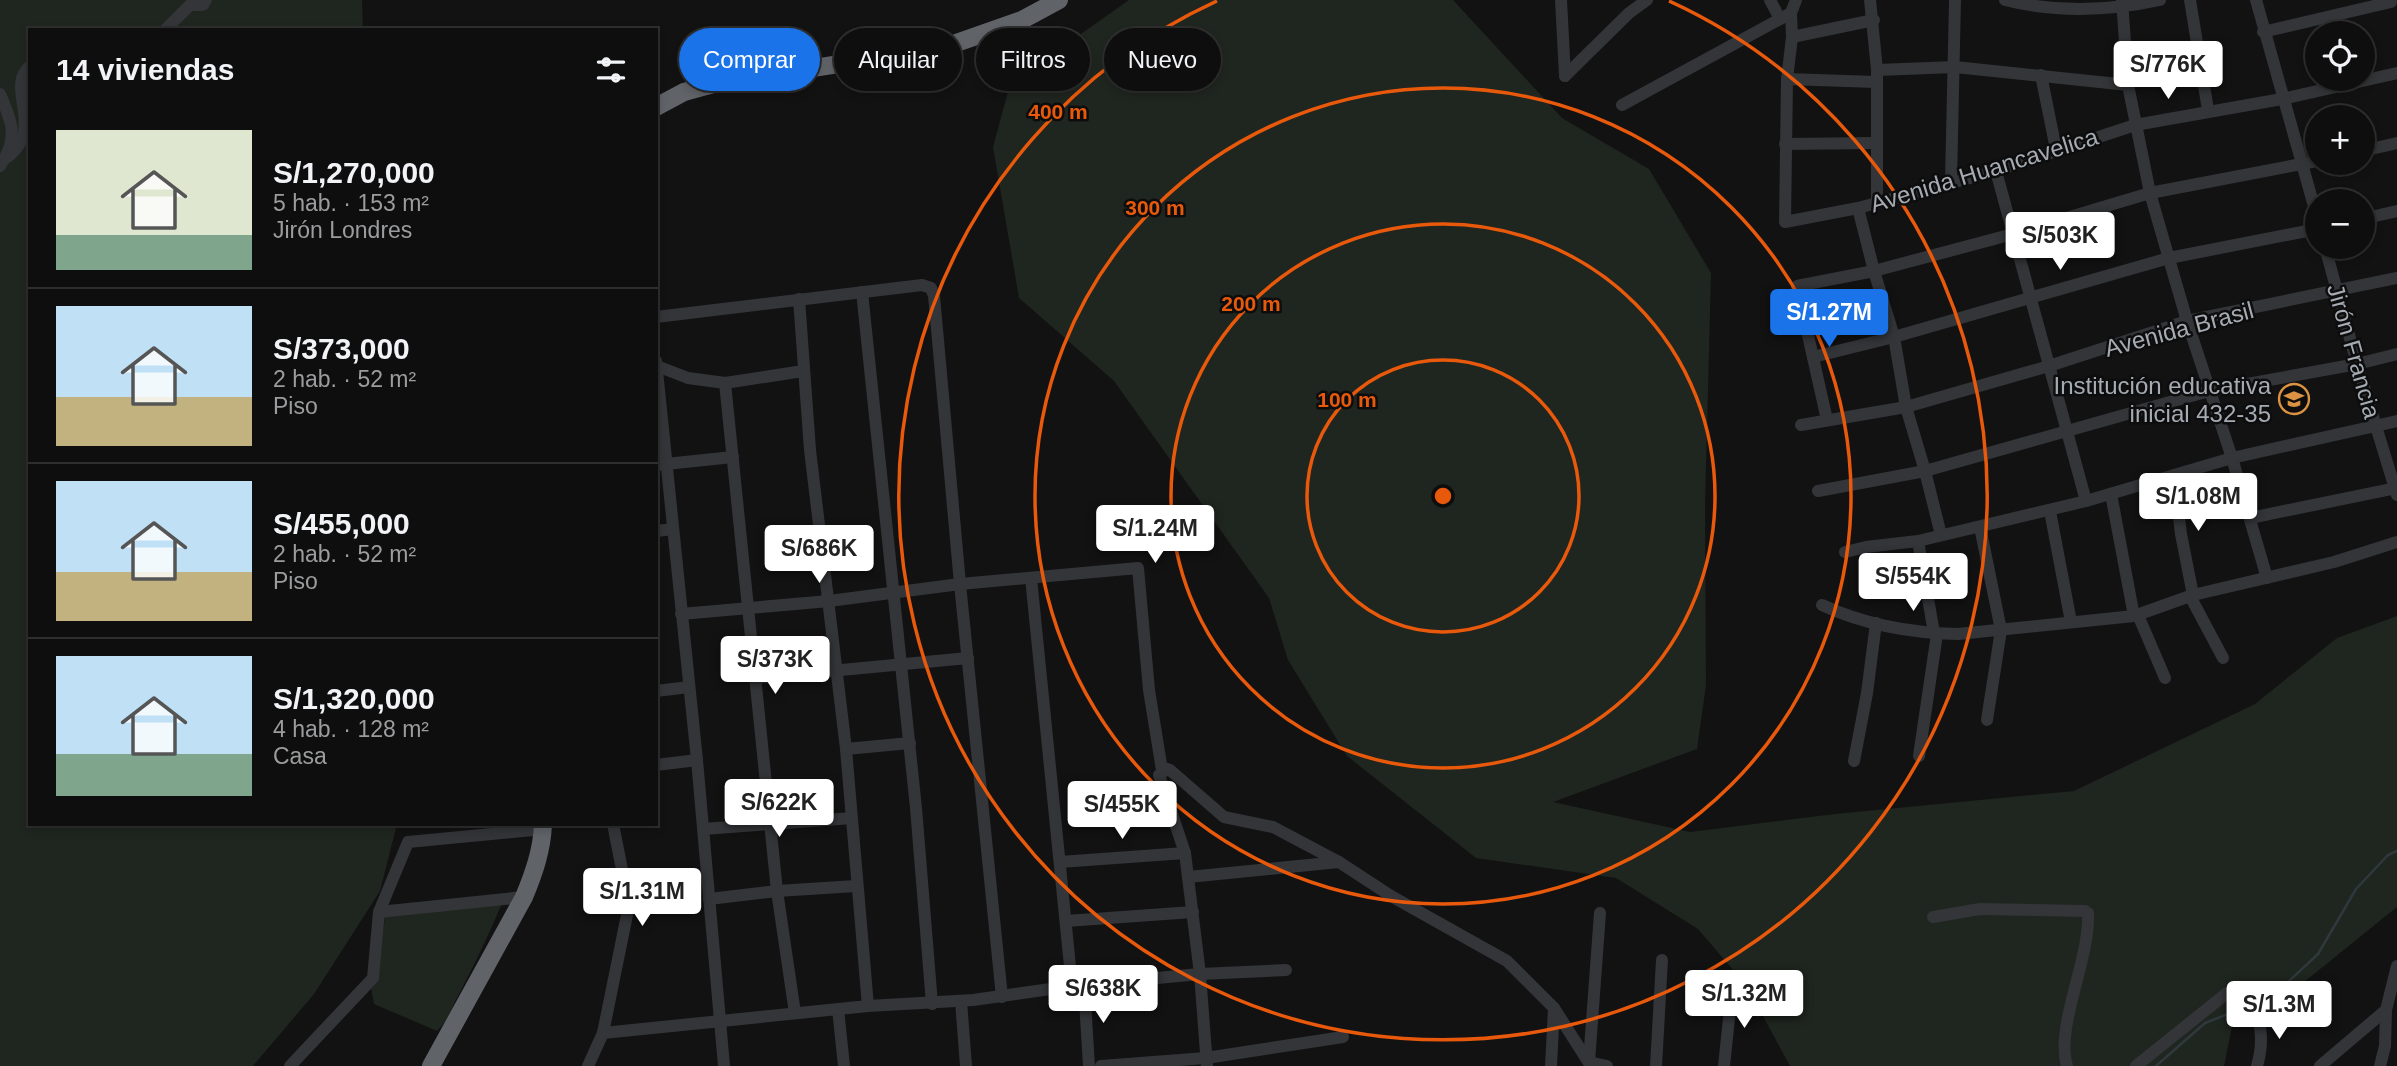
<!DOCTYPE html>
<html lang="es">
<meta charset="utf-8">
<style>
body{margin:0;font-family:Arial,sans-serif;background:#1c1c1c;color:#f1f3f6;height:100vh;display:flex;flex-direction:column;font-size:26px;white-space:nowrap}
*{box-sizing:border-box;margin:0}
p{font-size:23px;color:#9b9c9e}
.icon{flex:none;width:38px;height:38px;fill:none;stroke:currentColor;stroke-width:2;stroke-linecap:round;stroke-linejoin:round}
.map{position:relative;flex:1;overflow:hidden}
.sheet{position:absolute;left:28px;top:28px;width:630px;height:798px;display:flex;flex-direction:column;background:#0e0e0e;border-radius:0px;box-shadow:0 4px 10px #0003,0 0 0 2px #2e2e2e}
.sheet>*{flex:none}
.banner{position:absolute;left:679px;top:28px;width:665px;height:63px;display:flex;gap:14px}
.buttons{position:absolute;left:2305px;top:21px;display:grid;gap:14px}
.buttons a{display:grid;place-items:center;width:70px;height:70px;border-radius:50%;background:#0e0e0e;box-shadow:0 4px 10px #0003,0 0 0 2px #2e2e2e;font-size:35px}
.price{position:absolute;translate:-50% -60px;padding:0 16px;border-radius:7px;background:#fff;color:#222;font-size:23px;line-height:46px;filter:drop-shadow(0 2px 4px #0008)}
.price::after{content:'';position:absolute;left:50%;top:42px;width:21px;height:16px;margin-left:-10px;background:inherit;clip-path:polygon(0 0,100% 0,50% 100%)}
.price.on{background:#1a73e8;color:#fff}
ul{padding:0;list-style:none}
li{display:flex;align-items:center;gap:21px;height:175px;padding:0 28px}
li+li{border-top:2px solid #2e2e2e}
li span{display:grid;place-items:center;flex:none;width:196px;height:140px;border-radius:0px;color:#555}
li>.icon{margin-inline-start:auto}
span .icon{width:84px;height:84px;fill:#fffc;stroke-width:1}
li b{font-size:30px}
h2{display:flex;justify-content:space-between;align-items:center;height:84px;padding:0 28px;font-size:30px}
.chip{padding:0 24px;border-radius:32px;background:#0e0e0e;box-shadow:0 4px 10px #0003,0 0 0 2px #2e2e2e;font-size:24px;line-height:63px}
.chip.on{background:#1a73e8;color:#fff}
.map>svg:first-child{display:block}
.green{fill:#1f251f}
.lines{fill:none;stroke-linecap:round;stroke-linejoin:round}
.stream{stroke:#2f383c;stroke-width:2.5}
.minor{stroke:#333538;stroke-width:12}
.highway{stroke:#606368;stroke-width:18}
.ring{fill:none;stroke:#e8590c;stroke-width:3.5}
.labels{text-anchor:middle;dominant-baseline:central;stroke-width:5;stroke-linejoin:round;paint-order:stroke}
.street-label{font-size:24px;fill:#a5abb2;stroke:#0d0d0e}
.poi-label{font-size:24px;fill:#a5abb2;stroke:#0d0d0e;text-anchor:end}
.centre{fill:#e8590c;stroke:#0d0d0e;stroke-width:3.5}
.ring-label{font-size:21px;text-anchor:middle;font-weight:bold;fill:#e8590c;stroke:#0d0d0e;stroke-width:5;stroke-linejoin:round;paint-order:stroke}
</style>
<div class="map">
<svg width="2397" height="1066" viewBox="0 0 2397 1066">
<rect width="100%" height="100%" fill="#121213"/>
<g class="green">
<polygon points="0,0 362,0 363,30 30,30 30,824 397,824 380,891 314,994 253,1066 0,1066"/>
<polygon points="1129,0 1453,0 1562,118 1649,169 1711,273 1705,506 1706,685 1697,749 1553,802 1690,832 1835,814 2074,791 2255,704 2337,638 2397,616 2397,907 2288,995 2233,1022 2224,1066 1790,1066 1746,985 1698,929 1616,878 1476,858 1347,756 1288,660 1269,598 1114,381 1019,298 993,147 1010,84"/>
<path d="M505,895C492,929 476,961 459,994C450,1010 451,1017 437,1031L374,1004L371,988L379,966L386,909Z"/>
</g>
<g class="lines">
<g class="stream">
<polyline points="2257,1003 2272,997 2318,954 2356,889 2388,855 2397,851"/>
<polyline points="2156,1066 2205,1023 2251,1005"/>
</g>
<g class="minor">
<polyline points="1561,0 1565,76"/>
<polyline points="1770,0 1780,19"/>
<polyline points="1796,0 1791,13 1792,37 1787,79 1785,222 1858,208 1996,171 2135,125 2282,99 2397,73"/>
<polyline points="1870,0 1877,70 1877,202"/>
<path d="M2005,0C2056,13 2109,11 2160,0"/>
<polyline points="2122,0 2128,85 2150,193 2187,321 2232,458 2267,578"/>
<polyline points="2190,0 2208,110"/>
<polyline points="2256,0 2317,217"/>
<polyline points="165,30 190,5 203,5 206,0"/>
<polyline points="2263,32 2391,2"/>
<polyline points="1792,37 1874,20"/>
<polyline points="1877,70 1955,67 2128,85"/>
<polyline points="2041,75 2056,149"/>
<polyline points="1565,76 1629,13 1647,0"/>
<polyline points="1787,79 1876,82"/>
<path d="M0,94C12,122 19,138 0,166"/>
<polyline points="1622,105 1791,13"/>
<polyline points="1785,144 1875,143"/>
<polyline points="2362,151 2397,143"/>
<path d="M6,158C47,129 4,87 30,66"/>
<polyline points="1996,171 2086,501"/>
<polyline points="1951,182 1955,0"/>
<polyline points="1858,208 1874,271 1894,337 1906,407 1925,471 1941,535"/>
<polyline points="2362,219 2397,211"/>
<polyline points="2325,247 2357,364 2397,495"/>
<polyline points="862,292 916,808 932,1004"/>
<polyline points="799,299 810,450 846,749 868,1006"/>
<polyline points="656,317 922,285 931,288 934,296 960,584 1002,997"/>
<polyline points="1813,357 1894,337 2169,258 2317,229"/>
<polyline points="656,361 697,760 724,1066"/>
<polyline points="657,366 688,378 725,383 803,371"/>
<polyline points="725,383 777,891 795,1013"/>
<polyline points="1827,420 1797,286 1874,271 2013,234 2150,193 2317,161"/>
<polyline points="1801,425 1906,407 2049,366 2187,321 2397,278"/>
<polyline points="656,465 733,457"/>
<polyline points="2174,475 2181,534 2193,595"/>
<polyline points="1818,491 1925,471 2209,391 2357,364 2397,354"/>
<polyline points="2111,494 2134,616"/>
<polyline points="2050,511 2071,622"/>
<polyline points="2250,518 2397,488"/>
<polyline points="1980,527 2001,630 1987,720"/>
<polyline points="656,531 673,529"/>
<polyline points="1845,552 1866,547 1918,541"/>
<polyline points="1031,578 1072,986"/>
<polyline points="2190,596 2223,658"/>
<path d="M1822,605C1863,624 1912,633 1958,634L2134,616L2193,595L2334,562L2397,542"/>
<polyline points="681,614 829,601 960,584 1138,568 1149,690 1162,770"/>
<polyline points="2138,615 2165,678"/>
<polyline points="1934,633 1918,541 2086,501 2232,458 2397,421"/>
<polyline points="756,678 968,658"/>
<polyline points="656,691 689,687"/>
<polyline points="846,749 910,743"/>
<polyline points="1919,756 1937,634"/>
<polyline points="1854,761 1867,693 1876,623"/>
<polyline points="656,765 697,760"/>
<polyline points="703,829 852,818"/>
<polyline points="1060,862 1185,853"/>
<polyline points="1188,877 1339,862"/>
<polyline points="709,899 777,891 856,886"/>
<polyline points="379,912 524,897"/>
<polyline points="1600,913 1589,1062 1607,1066"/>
<path d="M1933,917L1980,909L2085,911L2088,913C2090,960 2055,1027 2067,1066"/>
<polyline points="1066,921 1193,912"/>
<polyline points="1084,985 1089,1066"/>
<polyline points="961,1001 966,1066"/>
<polyline points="838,1009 844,1066"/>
<polyline points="603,1033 868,1006 973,1000 1072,986 1200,974 1286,970"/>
<polyline points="290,1066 373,978 379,912 408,842 543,829"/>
<polyline points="588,1066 603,1033 629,905 613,824"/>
<polyline points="1101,1066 1206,1058 1343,1037"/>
<polyline points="1207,1066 1200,974 1185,853 1159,775 1167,769 1170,770 1224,817 1273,827 1339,862 1391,896 1507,961 1554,1008 1591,1066"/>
<polyline points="1551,1066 1554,1008"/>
<polyline points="1656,1066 1662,960"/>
<polyline points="1724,1066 1732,990"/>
<path d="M2136,1066L2227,993L2242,988L2248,990L2251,995C2260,1020 2265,1039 2257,1066"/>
<polyline points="2320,1066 2386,1010 2397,966"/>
<polyline points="2380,1066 2385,1046 2386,1010"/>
</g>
<g class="highway">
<polyline points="656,107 684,92 717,83 942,48 1022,20 1059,0"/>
<path d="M431,1066L524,897C534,873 542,850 543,824"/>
</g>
</g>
<g class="ring">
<circle cx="1443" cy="496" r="136"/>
<circle cx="1443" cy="496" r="272"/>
<circle cx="1443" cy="496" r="408"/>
<path d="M1669 1A544 544 0 1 1 1217 1"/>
</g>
<defs>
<g id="school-ring" transform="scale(1.575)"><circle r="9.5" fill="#0d0d0e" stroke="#db9242" stroke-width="1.5"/><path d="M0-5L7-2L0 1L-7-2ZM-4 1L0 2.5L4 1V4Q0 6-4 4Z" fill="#db9242"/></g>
</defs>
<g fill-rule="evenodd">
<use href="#school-ring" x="2294" y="399"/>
</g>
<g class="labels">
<g class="street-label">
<text transform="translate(1984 170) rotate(-17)">Avenida Huancavelica</text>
<text transform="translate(2179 329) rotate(-15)">Avenida Brasil</text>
<text transform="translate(2354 351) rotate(74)">Jirón Francia</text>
</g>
<g class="poi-label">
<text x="2271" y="385">Institución educativa<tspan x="2271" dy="28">inicial 432-35</tspan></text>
</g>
</g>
<circle cx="1443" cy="496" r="10" class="centre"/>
<g class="ring-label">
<text x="1058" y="119">400 m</text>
<text x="1155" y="215">300 m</text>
<text x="1251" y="311">200 m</text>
<text x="1347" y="407">100 m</text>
</g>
</svg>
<div class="buttons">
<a><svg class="icon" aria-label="locate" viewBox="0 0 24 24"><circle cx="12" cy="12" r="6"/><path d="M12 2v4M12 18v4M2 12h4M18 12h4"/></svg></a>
<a>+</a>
<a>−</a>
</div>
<b class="price" style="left:2168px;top:101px">S/776K</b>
<b class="price" style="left:2060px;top:272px">S/503K</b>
<b class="price on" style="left:1829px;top:349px">S/1.27M</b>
<b class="price" style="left:2198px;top:533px">S/1.08M</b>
<b class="price" style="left:1155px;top:565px">S/1.24M</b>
<b class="price" style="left:819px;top:585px">S/686K</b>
<b class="price" style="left:1913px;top:613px">S/554K</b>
<b class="price" style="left:775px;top:696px">S/373K</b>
<b class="price" style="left:779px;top:839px">S/622K</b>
<b class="price" style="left:1122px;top:841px">S/455K</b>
<b class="price" style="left:642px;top:928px">S/1.31M</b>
<b class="price" style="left:1103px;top:1025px">S/638K</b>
<b class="price" style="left:1744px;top:1030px">S/1.32M</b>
<b class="price" style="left:2279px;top:1041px">S/1.3M</b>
<div class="banner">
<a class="chip on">Comprar</a>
<a class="chip">Alquilar</a>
<a class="chip">Filtros</a>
<a class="chip">Nuevo</a>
</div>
<section class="sheet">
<h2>14 viviendas<svg class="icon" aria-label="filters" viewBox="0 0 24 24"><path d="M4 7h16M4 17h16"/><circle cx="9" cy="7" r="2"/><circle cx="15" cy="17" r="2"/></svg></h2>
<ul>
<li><span style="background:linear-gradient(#dfe7d0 75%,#7fa58c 0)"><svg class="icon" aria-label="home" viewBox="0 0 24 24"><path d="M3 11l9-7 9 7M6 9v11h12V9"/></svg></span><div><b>S/1,270,000</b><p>5 hab. · 153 m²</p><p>Jirón Londres</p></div></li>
<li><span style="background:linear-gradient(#bfe0f5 65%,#c2b280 0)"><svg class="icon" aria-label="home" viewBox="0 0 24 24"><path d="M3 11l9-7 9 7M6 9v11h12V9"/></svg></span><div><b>S/373,000</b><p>2 hab. · 52 m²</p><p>Piso</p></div></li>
<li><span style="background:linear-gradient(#bfe0f5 65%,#c2b280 0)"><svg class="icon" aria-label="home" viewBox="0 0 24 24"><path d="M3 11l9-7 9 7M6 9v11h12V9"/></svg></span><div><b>S/455,000</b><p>2 hab. · 52 m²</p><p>Piso</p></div></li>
<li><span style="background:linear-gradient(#bfe0f5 70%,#7fa58c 0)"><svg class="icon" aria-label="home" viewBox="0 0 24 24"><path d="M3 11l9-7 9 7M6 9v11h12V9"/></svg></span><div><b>S/1,320,000</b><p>4 hab. · 128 m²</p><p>Casa</p></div></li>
</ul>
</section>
</div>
